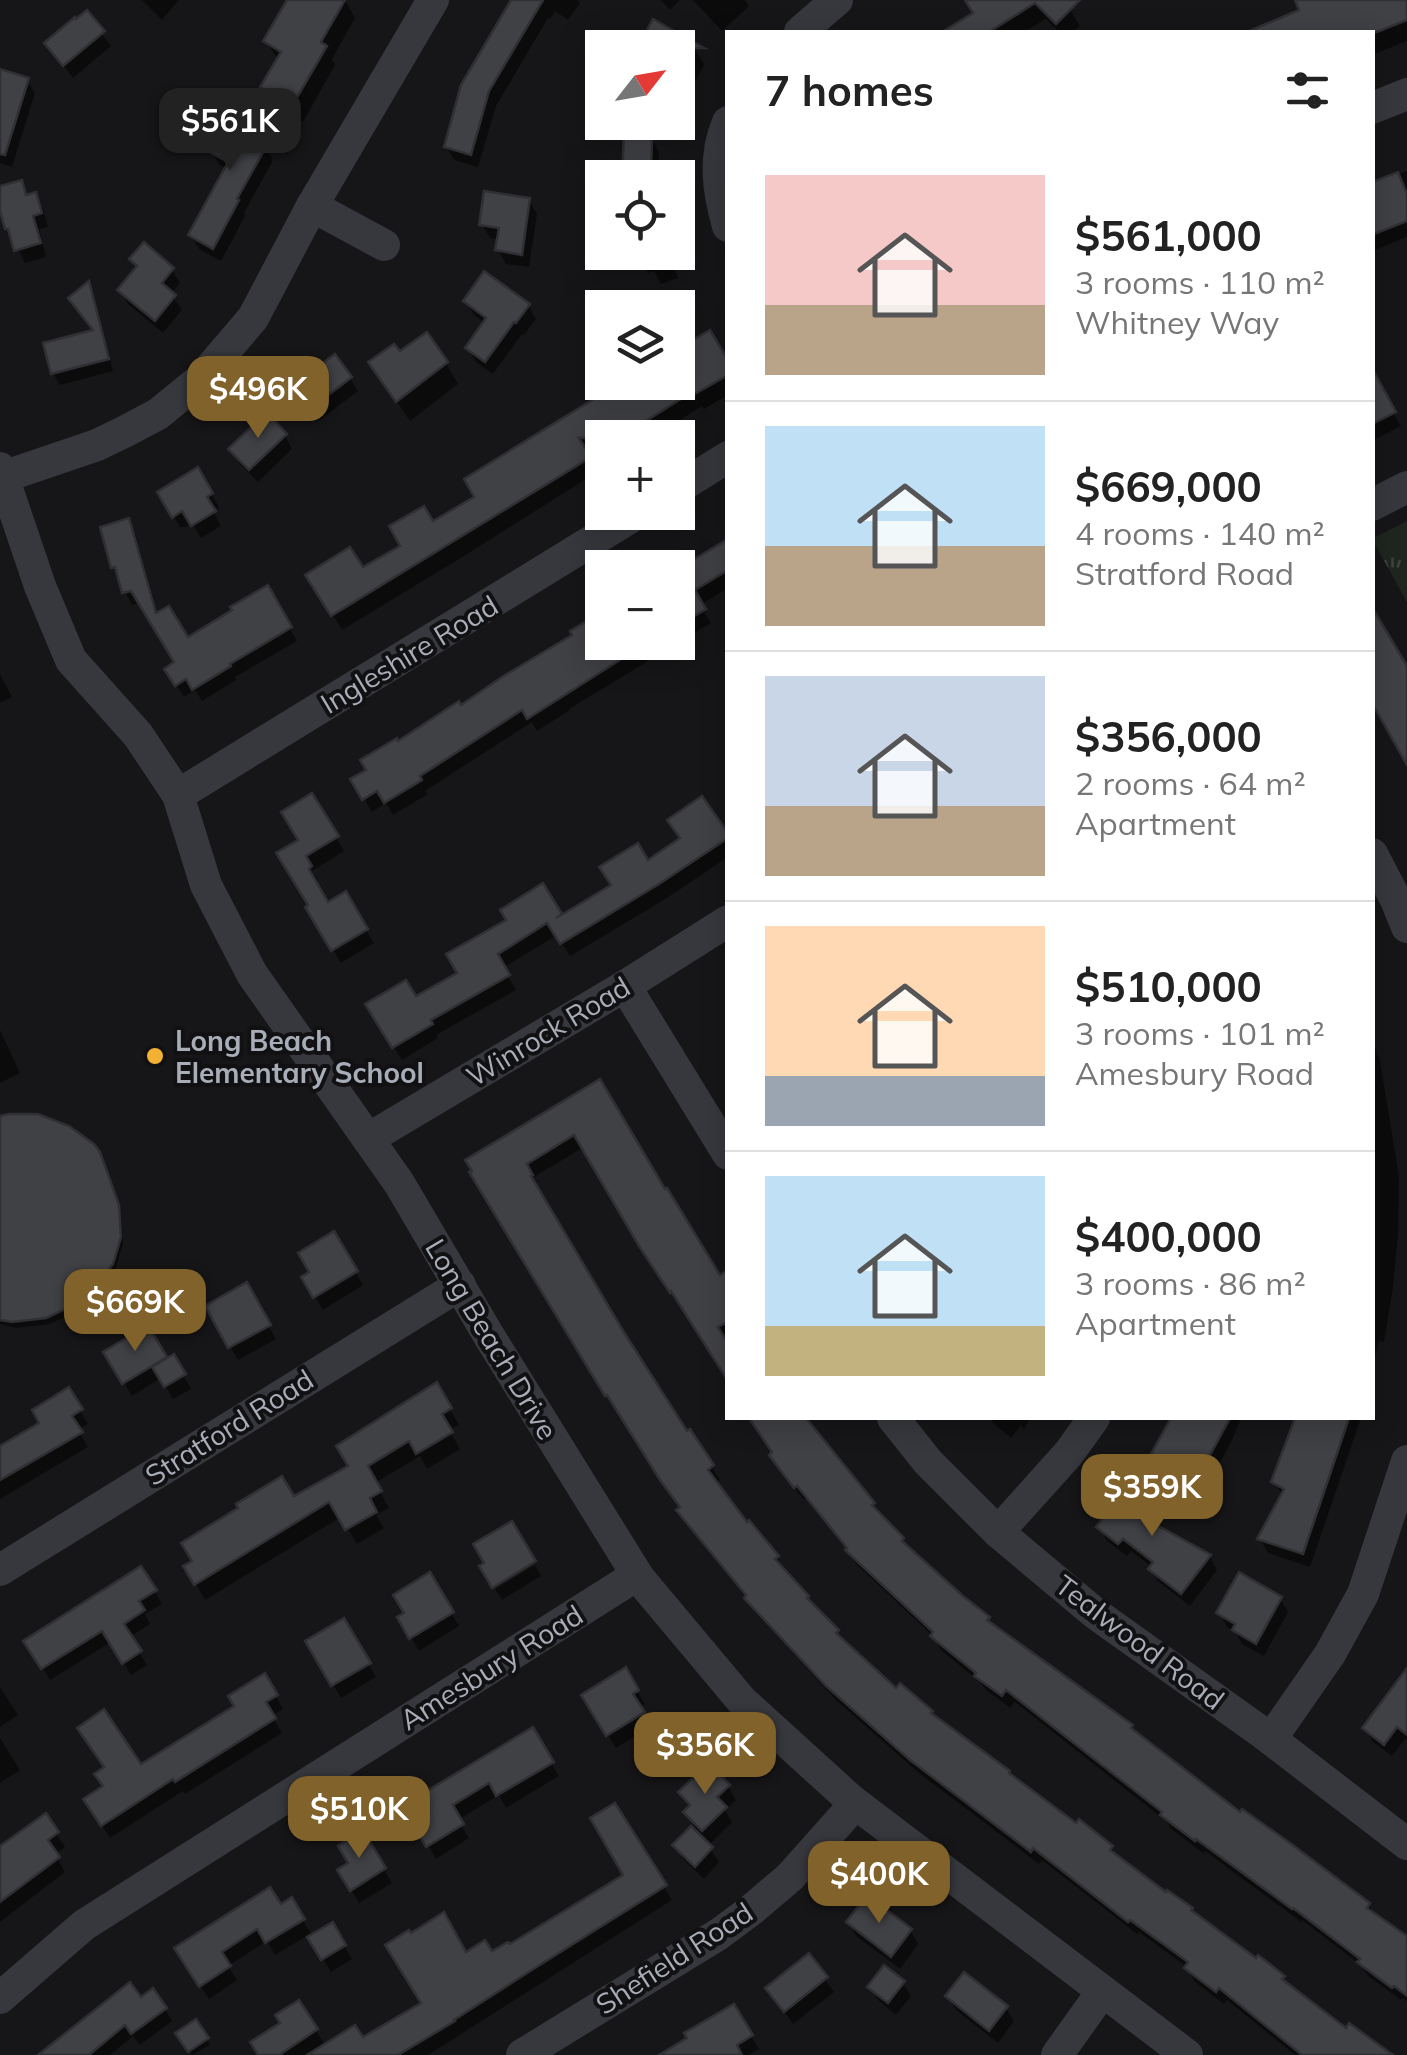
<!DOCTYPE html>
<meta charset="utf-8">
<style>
body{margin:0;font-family:Mulish,sans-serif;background:#f2f2f2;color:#222;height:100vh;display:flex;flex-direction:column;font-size:38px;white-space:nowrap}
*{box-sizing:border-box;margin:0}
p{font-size:32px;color:#767676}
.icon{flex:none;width:55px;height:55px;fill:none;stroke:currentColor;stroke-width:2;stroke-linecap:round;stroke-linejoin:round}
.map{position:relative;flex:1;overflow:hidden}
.details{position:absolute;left:725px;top:30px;width:650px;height:1390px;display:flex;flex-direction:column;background:#fff;border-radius:0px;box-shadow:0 5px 25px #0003}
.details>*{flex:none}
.needle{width:65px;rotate:59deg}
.buttons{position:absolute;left:585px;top:30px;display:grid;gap:20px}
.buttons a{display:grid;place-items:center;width:110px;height:110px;border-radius:0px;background:#fff;box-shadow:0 5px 25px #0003;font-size:50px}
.price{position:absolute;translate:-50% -85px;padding:0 22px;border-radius:20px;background:#80622a;color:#fff;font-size:32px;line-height:65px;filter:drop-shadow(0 2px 5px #0008)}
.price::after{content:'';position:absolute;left:50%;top:60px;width:30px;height:22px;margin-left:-15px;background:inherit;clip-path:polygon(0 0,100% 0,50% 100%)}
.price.current{background:#222;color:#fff}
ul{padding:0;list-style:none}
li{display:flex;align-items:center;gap:30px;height:250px;padding:0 40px}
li+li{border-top:2px solid #e0e0e0}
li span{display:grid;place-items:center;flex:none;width:280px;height:200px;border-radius:0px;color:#555}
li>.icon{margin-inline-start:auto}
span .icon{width:120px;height:120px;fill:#fffc;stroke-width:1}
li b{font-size:42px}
h2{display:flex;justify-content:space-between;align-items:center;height:120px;padding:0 40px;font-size:42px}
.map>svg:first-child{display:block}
.park{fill:url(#park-tufts)}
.shadow{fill:#0007}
.building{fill:#404145;stroke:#303034;stroke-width:2.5}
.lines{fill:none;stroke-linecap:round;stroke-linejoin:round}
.minor{stroke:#37383d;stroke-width:32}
.poi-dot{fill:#f2b134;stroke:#111113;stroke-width:4}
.labels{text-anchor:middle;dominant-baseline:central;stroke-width:8;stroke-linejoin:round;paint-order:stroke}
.street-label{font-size:28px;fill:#a8adb8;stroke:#111113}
.poi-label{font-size:28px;font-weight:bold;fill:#a8adb8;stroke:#111113;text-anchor:start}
</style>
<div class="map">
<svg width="1407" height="2055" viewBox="0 0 1407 2055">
<defs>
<pattern id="park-tufts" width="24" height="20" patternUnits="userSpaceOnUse" patternTransform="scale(2.5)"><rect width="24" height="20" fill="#1e261f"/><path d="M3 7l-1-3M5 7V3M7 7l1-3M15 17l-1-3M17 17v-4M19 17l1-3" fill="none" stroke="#3c433d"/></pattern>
</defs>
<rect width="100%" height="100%" fill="#161618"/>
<polygon class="park" points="1407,521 1407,602 1372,539"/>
<g class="shadow">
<polygon points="142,0 179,0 162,20"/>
<polygon points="292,0 345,0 355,18 332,59 335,65 303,122 274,105 263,87 279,61 266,41"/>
<polygon points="514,0 578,0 580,3 568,20 555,11 550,19 548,18 496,106 478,167 454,160 446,146"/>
<polygon points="661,0 680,0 670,10"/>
<polygon points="693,0 745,0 749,6 722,31"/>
<polygon points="967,0 1070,0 1070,9 1080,26 1073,32 1059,32 1046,19 1024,32 946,32 975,14"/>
<polygon points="1298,0 1407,0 1407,41 1372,55 1372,32 1254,32 1302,12"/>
<polygon points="87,14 111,46 73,78 47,43"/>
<polygon points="692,44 704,65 678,112 678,48"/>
<polygon points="0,76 27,80 35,93 12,167 0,163"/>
<polygon points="260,118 268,132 261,144 265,146 273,160 244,213 245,216 221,261 199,249 191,235 227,169 219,164 211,151"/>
<polygon points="651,138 659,152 658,178 625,178"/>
<polygon points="1407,171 1407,237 1372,251 1372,185"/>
<polygon points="21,183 29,197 35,195 43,209 48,227 39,229 46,257 25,263 7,228 0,202 0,188"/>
<polygon points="529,200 537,214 529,267 506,264 498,250 500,240 490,238 482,225"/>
<polygon points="637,252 668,252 678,278 661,284 654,271 648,273"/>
<polygon points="132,259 172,270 180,283 171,294 182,310 163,333 128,304 120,290 138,269"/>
<polygon points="88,285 94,296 113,371 60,385 53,373 95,332"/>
<polygon points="466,302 528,305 536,319 524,335 522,334 493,374 476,362 468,348 485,323 474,315"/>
<polygon points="709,334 728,365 728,395 704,409 702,406 652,438 602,438 602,469 456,561 342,630 309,576 362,571 404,547 432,525 477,498 467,480 678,382 678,352"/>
<polygon points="399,355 446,363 458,384 410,421 371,363"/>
<polygon points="1372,375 1401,426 1372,441"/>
<polygon points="350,378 358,391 320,420 304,399"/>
<polygon points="285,435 292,449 258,482 239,463 231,450"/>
<polygon points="197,470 219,507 213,511 221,526 201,538 192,523 186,527 180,527 160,493"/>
<polygon points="128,521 135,534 158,615 187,640 267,588 297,641 235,677 236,680 202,701 195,690 184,697 167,670 177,663 141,602 132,605 113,567"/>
<polygon points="728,542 728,588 700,605 711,623 569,709 570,710 537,731 532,722 425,791 428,794 393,815 386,803 372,812 353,780 369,771 397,744 461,709 576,636 573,631 602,615 602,642 678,642 678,571"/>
<polygon points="0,674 12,697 0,703"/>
<polygon points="311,796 344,851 312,871 318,881 314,883 328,905 345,895 374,943 341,963 308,908 311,906 300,841"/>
<polygon points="728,837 728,857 667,898 570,956 557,935 503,968 516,990 436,1035 438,1038 402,1060 369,1005 415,999 460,974 542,886 561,918 647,863"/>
<polygon points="0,1030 20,1073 0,1083"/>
<polygon points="1372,1039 1380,1061 1399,1176 1398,1234 1393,1287 1384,1342 1379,1341 1372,1368"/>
<polygon points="599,1082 664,1193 728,1289 728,1381 681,1304 679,1305 651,1260 584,1147 532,1178 539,1190 537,1191 686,1435 690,1433 712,1467 720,1480 715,1483 746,1525 777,1557 784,1572 807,1598 813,1608 837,1631 844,1643 896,1692 931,1713 1076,1827 1111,1847 1119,1860 1283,1978 1288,1987 1347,2031 1387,2055 1295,2055 1227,2000 1224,2004 1195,1982 1187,1967 1139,1932 1137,1934 1042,1860 1039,1864 920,1774 836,1700 755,1612 747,1598 688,1524 682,1509 481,1187"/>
<polygon points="0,1118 102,1161 121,1213 123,1244 115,1271 100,1291 75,1312 50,1324 16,1328 0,1324"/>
<polygon points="333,1235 363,1285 323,1310 304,1278 312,1273"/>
<polygon points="246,1286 276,1339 238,1360 208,1307"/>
<polygon points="147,1329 166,1361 173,1357 191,1389 173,1399 161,1378 132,1396 107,1353"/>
<polygon points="436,1386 459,1425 449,1430 460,1449 427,1469 420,1456 375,1483 389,1508 376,1515 384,1528 357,1544 341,1517 205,1600 186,1567 293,1500 352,1467"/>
<polygon points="68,1390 88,1424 78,1430 88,1447 0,1499 0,1449 42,1424"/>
<polygon points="750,1418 805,1418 873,1505 879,1516 902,1540 908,1550 988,1618 993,1628 1131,1727 1137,1736 1241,1815 1369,1905 1375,1916 1407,1939 1407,2001 1403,1998 1401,2000 1368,1976 1362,1966 1302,1920 1301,1922 1205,1851 1203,1853 1171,1829 1167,1822 1015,1702 1010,1708 985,1689 981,1683 941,1650 934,1637 856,1564 849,1552 806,1499 804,1500 780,1469 775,1453"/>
<polygon points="990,1418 1030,1418 1024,1430 1021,1425 1011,1438 995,1425"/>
<polygon points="1176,1418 1241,1418 1233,1438 1204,1493 1161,1470 1153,1456"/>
<polygon points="1297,1418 1361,1418 1310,1567 1268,1553 1260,1539 1283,1497 1274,1481"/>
<polygon points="1148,1470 1156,1484 1141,1519 1210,1557 1217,1570 1190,1606 1159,1582 1151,1569 1152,1567 1131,1551 1127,1556 1107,1541 1099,1527"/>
<polygon points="535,1565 541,1576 502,1600 495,1589"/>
<polygon points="141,1569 162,1604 145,1614 150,1624 130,1637 147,1665 131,1675 111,1642 50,1680 27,1642"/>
<polygon points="429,1576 459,1626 419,1651 400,1618 407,1614"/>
<polygon points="1280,1599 1288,1612 1264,1656 1242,1644 1235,1631 1227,1627 1219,1613"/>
<polygon points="343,1621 376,1677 341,1698 308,1642"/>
<polygon points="625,1671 645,1704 639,1708 650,1727 616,1748 584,1696"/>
<polygon points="264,1676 283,1709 272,1716 282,1733 185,1794 183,1791 110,1838 94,1813 141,1767 237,1707"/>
<polygon points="1407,1683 1407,1740 1405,1739 1392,1756 1373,1742 1365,1728"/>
<polygon points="0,1687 18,1715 0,1727"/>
<polygon points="532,1731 559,1776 506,1808 499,1795 458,1820 469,1838 436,1859 405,1807"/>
<polygon points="0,1738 20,1770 0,1783"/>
<polygon points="728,1786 736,1800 725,1810 732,1822 708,1846 719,1862 704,1879 683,1859 675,1845 700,1836 686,1812 690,1808 681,1793"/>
<polygon points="615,1806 672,1900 428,2055 260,2055 298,2003 326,2046 362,2040 424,2004 465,1955 491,1955 509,1948 626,1876"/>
<polygon points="45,1817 65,1847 55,1854 65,1872 0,1922 0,1850"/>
<polygon points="362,1834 392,1883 359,1903 340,1871 351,1864"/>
<polygon points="291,1901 313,1937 332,1925 352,1959 331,1972 309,1935 275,1955 267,1941 228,1966 237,1980 209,1999 185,1962"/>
<polygon points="848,1922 911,1931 918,1944 900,1969 856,1936"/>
<polygon points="809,1957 834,1992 793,2024 768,1989"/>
<polygon points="903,1983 911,1996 896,2015 878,2000 870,1987"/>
<polygon points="948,1997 1006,2008 1014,2021 998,2043 956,2010"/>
<polygon points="140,2000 165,2009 172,2021 140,2045 133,2036 110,2055 46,2055"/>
<polygon points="733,2008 759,2049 749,2055 664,2055"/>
<polygon points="195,2023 210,2045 192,2055 179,2034"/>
</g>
<g class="building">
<polygon points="287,0 345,0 321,42 327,46 292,106 260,87 281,52 263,41"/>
<polygon points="511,0 543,0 489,91 471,155 444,147 461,85"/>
<polygon points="965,0 1080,0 1056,24 1035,3 989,32 942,32 973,13"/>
<polygon points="1295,0 1407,0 1407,20 1377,32 1247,32 1299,10"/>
<polygon points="87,10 105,31 63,66 44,43 75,17 76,19"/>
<polygon points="653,19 704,48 637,48"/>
<polygon points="0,69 29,78 5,155 0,154"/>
<polygon points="236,102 262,116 251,135 267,145 237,199 239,200 213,249 188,235 228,162 208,151"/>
<polygon points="624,134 652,135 651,178 622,178"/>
<polygon points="1398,172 1407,194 1407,221 1372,235 1372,182"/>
<polygon points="22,180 26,195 36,192 42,213 33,216 41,243 14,251 8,229 5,229 0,211 0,186"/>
<polygon points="484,191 530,198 522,255 495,250 499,228 479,225"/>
<polygon points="144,242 174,268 162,283 176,295 155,321 117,290 137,266 129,259"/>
<polygon points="484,271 530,304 516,323 514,322 485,362 465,348 486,318 463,301"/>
<polygon points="89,281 109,359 51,374 43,343 93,330 68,298"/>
<polygon points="710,330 728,360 728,375 693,395 692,392 619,438 579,438 591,457 331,616 305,575 350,547 363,567 400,546 389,526 424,506 433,521 474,497 464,479 592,400 590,397 613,382 678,382 678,349"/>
<polygon points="427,332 448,362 396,402 368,362 394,344 400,351"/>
<polygon points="335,354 352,377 311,408 293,385"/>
<polygon points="1372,368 1396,412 1372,424"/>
<polygon points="267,412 287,434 249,470 228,449"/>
<polygon points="198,467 213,493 207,497 216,511 191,526 182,511 172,518 157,492"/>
<polygon points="129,518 156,613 169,606 188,637 232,610 230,607 268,585 292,627 230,664 231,666 192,690 186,679 175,686 164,669 174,662 131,591 122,593 115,567 111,568 100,527"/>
<polygon points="728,539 728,570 695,590 706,609 678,626 678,560 681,567"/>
<polygon points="1372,607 1407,666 1407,765 1372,703"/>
<polygon points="602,612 602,642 648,642 527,719 522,710 420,776 422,780 384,803 377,791 362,800 350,779 366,770 360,760 397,738 398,741 459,701 461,705 502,677 572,635 570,631"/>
<polygon points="312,793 339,836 306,856 312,866 309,869 328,902 346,891 368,929 331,951 305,907 308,905 276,853 298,840 281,812"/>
<polygon points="702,796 728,833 728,838 659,884 560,944 547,923 498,954 510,975 431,1020 433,1024 392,1048 365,1004 406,980 416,996 457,973 446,954 506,920 500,910 543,883 562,914 556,918 573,908 611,885 599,867 638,843 648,860 680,838 667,820"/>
<polygon points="600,1079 665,1189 667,1188 720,1275 728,1270 728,1322 718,1327 728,1343 728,1381 671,1291 670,1293 639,1246 574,1135 527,1164 533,1175 531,1176 625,1334 687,1431 690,1429 714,1465 708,1470 747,1522 749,1520 779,1556 775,1559 809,1596 807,1598 839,1630 836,1633 896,1688 900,1683 933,1711 931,1713 1010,1771 1009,1773 1076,1823 1079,1819 1113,1846 1110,1850 1166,1892 1167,1890 1193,1908 1191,1910 1256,1958 1258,1955 1285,1976 1282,1979 1346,2028 1349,2023 1393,2055 1302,2055 1219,1988 1216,1992 1184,1968 1188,1962 1130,1920 1128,1922 1033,1848 1031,1852 910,1760 826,1686 744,1598 746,1595 676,1510 680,1507 660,1480 607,1395 605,1396 469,1172 472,1171 465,1160"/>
<polygon points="9,1114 38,1114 69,1126 94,1144 100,1152 119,1205 121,1237 113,1264 97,1285 72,1306 46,1318 12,1322 0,1320 0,1116"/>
<polygon points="334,1231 358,1271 313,1298 301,1277 309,1272 298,1253"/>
<polygon points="247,1282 271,1325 228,1348 205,1306"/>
<polygon points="148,1325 167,1357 122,1384 103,1352"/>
<polygon points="174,1354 186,1374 164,1387 152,1367"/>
<polygon points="437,1382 452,1408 442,1414 453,1432 416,1454 409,1441 368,1466 382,1491 370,1498 377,1512 345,1530 329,1502 194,1585 183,1566 192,1561 181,1543 238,1508 236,1504 282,1476 294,1496 348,1466 336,1446"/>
<polygon points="69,1387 83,1409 72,1416 83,1432 0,1480 0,1446 39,1423 32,1410"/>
<polygon points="749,1418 806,1418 875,1503 872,1505 904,1538 902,1541 963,1596 990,1617 987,1620 1133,1725 1131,1728 1240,1812 1242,1809 1290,1843 1370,1903 1367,1908 1407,1936 1407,1996 1394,1986 1392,1988 1357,1962 1360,1959 1293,1908 1292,1909 1196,1839 1195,1841 1160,1815 1162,1812 1006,1690 1002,1696 974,1676 976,1673 930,1636 933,1632 845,1550 847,1548 797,1486 794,1488 769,1455 772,1452"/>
<polygon points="1171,1418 1230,1418 1196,1481 1150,1456"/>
<polygon points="1295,1418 1349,1418 1303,1554 1257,1539 1284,1489 1271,1482"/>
<polygon points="1143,1464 1150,1469 1131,1511 1211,1555 1181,1594 1148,1569 1153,1562 1123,1539 1118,1544 1096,1527"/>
<polygon points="512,1521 536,1561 492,1588 479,1566 484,1563 473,1544"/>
<polygon points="141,1566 157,1590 139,1601 145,1610 124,1624 142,1651 122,1664 102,1631 41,1669 23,1641"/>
<polygon points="430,1572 454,1612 409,1639 397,1617 404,1613 393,1595"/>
<polygon points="1239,1572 1282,1597 1256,1644 1232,1630 1235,1624 1216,1613"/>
<polygon points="344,1618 371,1663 331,1686 305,1641"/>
<polygon points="626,1667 639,1690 633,1694 645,1712 606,1736 581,1695"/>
<polygon points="1407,1668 1407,1735 1397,1727 1384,1745 1362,1728"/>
<polygon points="265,1673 278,1695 266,1702 276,1718 175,1782 173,1779 101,1826 83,1799 103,1786 94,1774 104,1767 77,1728 104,1709 141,1764 234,1706 228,1696"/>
<polygon points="533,1727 554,1762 496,1796 489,1783 453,1805 464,1824 426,1847 402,1806"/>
<polygon points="709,1763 730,1785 717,1797 727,1807 702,1831 683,1812 690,1805 678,1792"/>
<polygon points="615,1803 667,1885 527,1973 454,2020 455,2021 398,2055 307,2055 355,2025 363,2037 421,2003 385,1945 409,1930 411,1933 444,1912 466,1952 485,1940 492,1951 508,1942 510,1944 623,1875 590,1818"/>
<polygon points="46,1813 59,1832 48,1840 60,1857 0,1902 0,1846"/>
<polygon points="691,1826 713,1847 695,1867 672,1845"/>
<polygon points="363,1830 386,1868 350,1891 337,1870 348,1863 338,1846"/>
<polygon points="270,1887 281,1904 292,1897 305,1919 265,1943 257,1929 222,1952 231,1966 199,1987 174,1948"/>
<polygon points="867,1895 912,1929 891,1957 846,1922"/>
<polygon points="333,1922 346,1945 321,1960 307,1937"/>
<polygon points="809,1953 828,1977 784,2012 765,1988"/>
<polygon points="884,1965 905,1981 888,2003 867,1987"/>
<polygon points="964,1972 1008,2006 989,2031 945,1996"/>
<polygon points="130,1982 141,1997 153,1988 167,2008 131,2034 125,2025 89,2055 38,2055"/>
<polygon points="299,2000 318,2029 279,2055 258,2055 250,2042 280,2023 275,2015"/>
<polygon points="734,2004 753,2035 737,2045 742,2055 659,2055 687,2038 684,2033"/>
<polygon points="196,2019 209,2038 188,2052 175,2033"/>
</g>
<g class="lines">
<g class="minor">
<polyline points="800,32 837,0"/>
<polyline points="1372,108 1407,94"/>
<path d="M728,122C713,157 718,191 728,226"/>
<polyline points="312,206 384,245"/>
<polyline points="0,468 40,586 71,660 138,735 178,795 206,885 252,974 399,1183 489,1336 639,1578 742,1701 851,1800 1187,2055"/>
<polyline points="3,477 97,445 124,432 158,414 201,379 253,318 312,206 433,0"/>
<polyline points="678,488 728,457"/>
<polyline points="1372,505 1407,487"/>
<polyline points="178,795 639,512"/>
<polyline points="1372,854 1396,900 1407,927"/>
<polyline points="625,986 728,1154"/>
<polyline points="368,1139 625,986 728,921"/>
<polyline points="893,1418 928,1462 998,1532 1096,1614 1264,1734 1407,1844"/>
<polyline points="998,1532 1069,1453 1094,1418"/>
<polyline points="0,1570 460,1285"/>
<polyline points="1271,1739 1330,1654 1363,1594 1407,1461"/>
<polyline points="0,1998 84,1925 637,1575"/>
<polyline points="522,2055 719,1934 750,1911 790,1877 855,1804"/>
<polyline points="1057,2055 1102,1992"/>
</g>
</g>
<circle class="poi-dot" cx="155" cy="1056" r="10"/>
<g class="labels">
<g class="street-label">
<text transform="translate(409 654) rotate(-31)">Ingleshire Road</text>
<text transform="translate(548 1031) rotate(-31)">Winrock Road</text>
<text transform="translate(492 1339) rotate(59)">Long Beach Drive</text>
<text transform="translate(229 1427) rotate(-32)">Stratford Road</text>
<text transform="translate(1140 1642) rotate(37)">Tealwood Road</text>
<text transform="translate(491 1667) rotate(-32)">Amesbury Road</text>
<text transform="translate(674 1958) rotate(-33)">Shefield Road</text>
</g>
<g class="poi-label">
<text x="175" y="1040">Long Beach<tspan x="175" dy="32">Elementary School</tspan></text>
</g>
</g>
</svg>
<div class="buttons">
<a><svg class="needle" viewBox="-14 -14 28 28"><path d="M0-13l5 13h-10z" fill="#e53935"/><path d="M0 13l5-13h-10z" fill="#767676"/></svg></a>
<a><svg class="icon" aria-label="locate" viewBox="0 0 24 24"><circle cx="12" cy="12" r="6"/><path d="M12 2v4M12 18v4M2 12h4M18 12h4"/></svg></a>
<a><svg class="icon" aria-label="layers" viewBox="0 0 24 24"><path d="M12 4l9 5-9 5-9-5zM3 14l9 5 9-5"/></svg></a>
<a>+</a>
<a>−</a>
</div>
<b class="price current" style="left:230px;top:173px">$561K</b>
<b class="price" style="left:258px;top:441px">$496K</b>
<b class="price" style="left:135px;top:1354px">$669K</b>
<b class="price" style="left:1152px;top:1539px">$359K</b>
<b class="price" style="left:705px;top:1797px">$356K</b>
<b class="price" style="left:359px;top:1861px">$510K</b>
<b class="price" style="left:879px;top:1926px">$400K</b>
<section class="details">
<h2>7 homes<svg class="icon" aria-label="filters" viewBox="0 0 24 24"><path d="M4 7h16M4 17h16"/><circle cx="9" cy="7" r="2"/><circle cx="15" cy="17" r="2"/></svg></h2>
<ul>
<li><span style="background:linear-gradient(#f6c9c9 65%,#b9a48a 0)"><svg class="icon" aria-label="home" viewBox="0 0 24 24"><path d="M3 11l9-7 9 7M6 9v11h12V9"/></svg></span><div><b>$561,000</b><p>3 rooms · 110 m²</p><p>Whitney Way</p></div></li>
<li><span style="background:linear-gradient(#bfe0f5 60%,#b9a48a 0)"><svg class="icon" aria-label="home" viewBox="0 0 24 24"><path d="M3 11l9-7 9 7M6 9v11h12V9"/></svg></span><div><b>$669,000</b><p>4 rooms · 140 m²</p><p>Stratford Road</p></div></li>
<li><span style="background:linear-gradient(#c9d6e8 65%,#b9a48a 0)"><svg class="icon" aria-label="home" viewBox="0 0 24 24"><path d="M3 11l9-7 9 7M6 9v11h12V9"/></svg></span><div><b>$356,000</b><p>2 rooms · 64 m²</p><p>Apartment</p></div></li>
<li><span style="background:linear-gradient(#ffd9b3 75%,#9aa5b1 0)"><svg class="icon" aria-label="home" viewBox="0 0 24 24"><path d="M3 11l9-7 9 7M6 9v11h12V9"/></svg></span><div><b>$510,000</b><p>3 rooms · 101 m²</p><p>Amesbury Road</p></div></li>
<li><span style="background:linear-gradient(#bfe0f5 75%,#c2b280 0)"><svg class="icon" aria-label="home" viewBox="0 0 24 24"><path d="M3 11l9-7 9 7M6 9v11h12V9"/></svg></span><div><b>$400,000</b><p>3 rooms · 86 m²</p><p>Apartment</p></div></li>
</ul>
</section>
</div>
